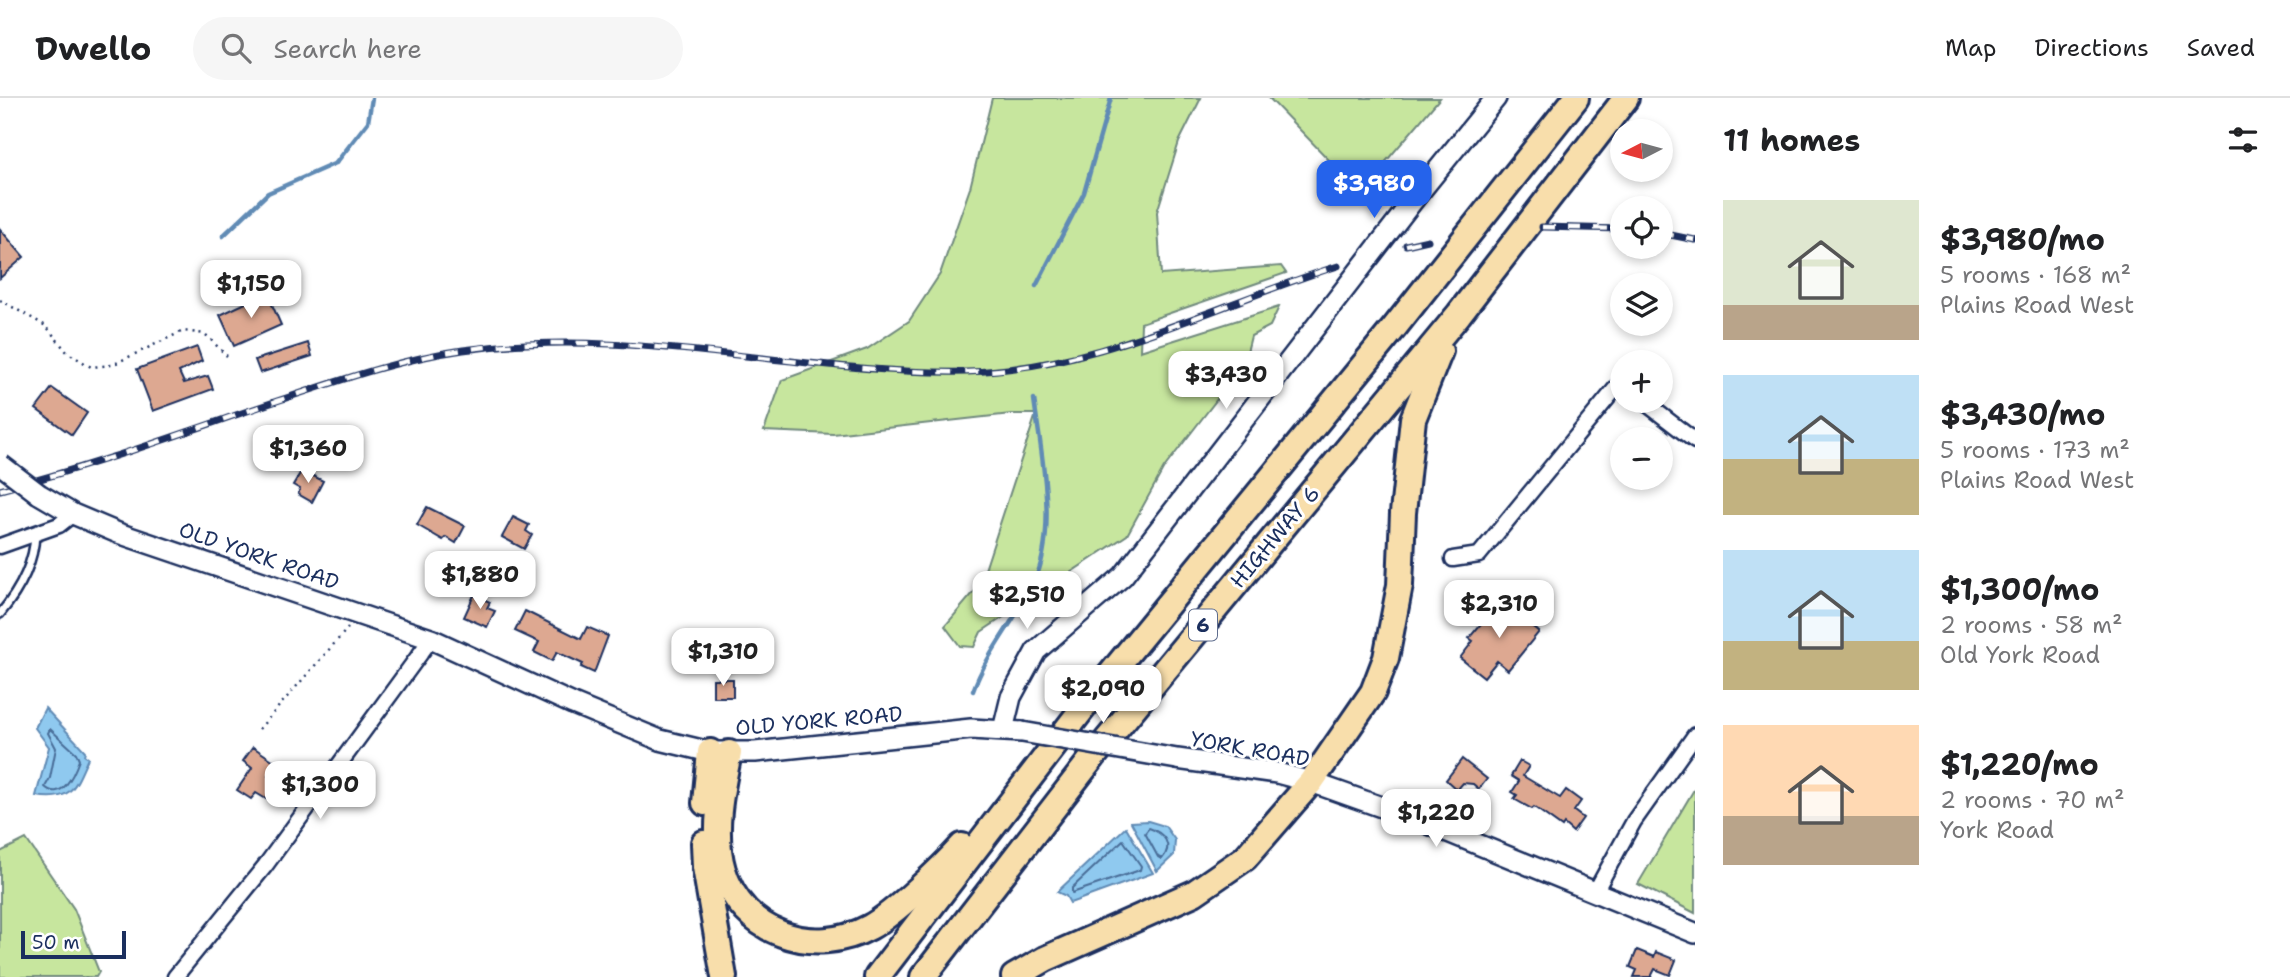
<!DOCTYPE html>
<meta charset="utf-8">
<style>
body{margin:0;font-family:"Shantell Sans",sans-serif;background:#f6f6f6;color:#202124;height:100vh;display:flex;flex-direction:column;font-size:26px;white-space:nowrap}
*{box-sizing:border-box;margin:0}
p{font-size:23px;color:#757577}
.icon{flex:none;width:38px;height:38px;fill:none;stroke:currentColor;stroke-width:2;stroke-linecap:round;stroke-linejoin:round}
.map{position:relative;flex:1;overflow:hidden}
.details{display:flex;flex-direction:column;background:#fff;width:595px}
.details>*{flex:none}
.needle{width:46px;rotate:264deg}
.fabs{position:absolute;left:1610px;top:21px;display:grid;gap:14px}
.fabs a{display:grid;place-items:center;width:63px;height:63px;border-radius:50%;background:#fff;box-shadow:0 4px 10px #0003;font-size:35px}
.scale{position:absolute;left:21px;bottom:18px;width:105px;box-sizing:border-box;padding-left:7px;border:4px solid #1b2f5e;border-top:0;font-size:19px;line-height:24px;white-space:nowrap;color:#1b2f5e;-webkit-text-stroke:5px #fff;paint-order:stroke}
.price{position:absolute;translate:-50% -60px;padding:0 16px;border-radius:14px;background:#fff;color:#222;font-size:23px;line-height:46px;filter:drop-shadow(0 2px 4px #0008)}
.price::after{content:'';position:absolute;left:50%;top:42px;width:21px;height:16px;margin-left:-10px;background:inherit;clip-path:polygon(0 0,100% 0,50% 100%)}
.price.selected{background:#2563eb;color:#fff}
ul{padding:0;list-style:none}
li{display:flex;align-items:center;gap:21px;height:175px;padding:0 28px}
li span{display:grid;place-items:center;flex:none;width:196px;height:140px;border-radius:0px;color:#555}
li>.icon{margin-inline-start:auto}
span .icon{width:84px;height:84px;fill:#fffc;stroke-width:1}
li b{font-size:30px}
h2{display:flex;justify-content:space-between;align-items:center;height:84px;padding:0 28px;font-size:30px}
header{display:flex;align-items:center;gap:42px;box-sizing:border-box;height:98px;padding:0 35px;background:#fff;border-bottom:2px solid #e0e0e0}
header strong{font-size:33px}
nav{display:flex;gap:38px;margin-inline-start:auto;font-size:24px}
.search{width:490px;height:63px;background:#f6f6f6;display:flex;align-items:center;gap:18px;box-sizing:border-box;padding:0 24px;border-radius:38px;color:#757577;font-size:26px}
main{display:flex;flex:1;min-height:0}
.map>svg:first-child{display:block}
.green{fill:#c7e69e;stroke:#718a7e;stroke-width:2}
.water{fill:#8fc9ef;stroke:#618bb5;stroke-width:2}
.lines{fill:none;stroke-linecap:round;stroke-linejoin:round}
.shore{stroke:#496d98;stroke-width:2}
.stream{stroke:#618bb5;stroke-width:4.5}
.building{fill:#dda891;stroke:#1b2f5e;stroke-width:2}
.lane-casing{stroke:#1b2f5e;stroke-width:12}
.street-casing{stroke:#1b2f5e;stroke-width:19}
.secondary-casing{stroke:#1b2f5e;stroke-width:24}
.highway-casing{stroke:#1b2f5e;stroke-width:30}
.path{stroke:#1b2f5e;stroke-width:2.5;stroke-dasharray:2 5;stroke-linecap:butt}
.lane{stroke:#fff;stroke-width:7}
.street{stroke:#fff;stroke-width:14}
.secondary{stroke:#fff;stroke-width:19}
.highway{stroke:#f8deab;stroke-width:24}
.rail-casing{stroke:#1b2f5e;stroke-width:7}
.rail{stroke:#fff;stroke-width:4.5;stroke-dasharray:13;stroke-linecap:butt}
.secondary-bridge-casing{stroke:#1b2f5e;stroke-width:24;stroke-linecap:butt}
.secondary-bridge{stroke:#fff;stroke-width:19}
.labels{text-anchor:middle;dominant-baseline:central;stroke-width:6;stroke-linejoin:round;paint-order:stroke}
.shield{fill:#fff;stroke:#5f6d8e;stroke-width:2}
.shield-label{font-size:19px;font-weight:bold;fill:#1b2f5e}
.street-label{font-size:21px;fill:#1b2f5e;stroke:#fff}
</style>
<header>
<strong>Dwello</strong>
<div class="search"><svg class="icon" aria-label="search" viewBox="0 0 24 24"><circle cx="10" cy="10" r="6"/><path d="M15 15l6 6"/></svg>Search here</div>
<nav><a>Map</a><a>Directions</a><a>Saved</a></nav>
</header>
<main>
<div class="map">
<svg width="1695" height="879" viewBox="0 0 1695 879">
<rect width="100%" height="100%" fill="#fff"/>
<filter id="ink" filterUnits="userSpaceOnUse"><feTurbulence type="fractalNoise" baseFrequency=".0143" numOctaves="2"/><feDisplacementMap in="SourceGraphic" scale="14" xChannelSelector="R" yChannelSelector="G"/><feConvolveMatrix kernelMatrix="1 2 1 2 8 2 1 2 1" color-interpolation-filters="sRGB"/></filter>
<g filter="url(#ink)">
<g class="green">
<polygon points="992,0 1201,0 1179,44 1157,114 1161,177 1281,168 1286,175 1141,225 1140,253 1279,209 1270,228 1251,238 1244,266 1164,370 1127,437 981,534 974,549 960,548 945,528 980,487 1036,316 1011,316 833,336 764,333 782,282 867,251 909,223 940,176 970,90"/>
<polygon points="1269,0 1440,0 1360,94"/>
<polygon points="1695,690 1695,815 1638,786"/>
<polygon points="26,741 74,811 99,874 96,879 0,879 0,754"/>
</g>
<g class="water">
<path d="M45,610L85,653L84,657L88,660C75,689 72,704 36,698L49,649L35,630Z"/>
<polygon points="1148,723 1165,728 1175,742 1174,757 1157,773 1131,724"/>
<polygon points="1126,729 1153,775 1070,805 1066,798 1057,794"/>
</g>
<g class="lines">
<g class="shore">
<path d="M50,631L76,655L79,662C74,676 62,704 45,689L50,680L56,650L48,635Z"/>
<path d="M1149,730C1164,735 1174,747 1162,761L1158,759L1145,735Z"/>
<polygon points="1123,742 1141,768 1140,772 1072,795 1072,790"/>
</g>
<g class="stream">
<polyline points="223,138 268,95 336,65 368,24 372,0"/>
<polyline points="1036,188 1084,95 1111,0"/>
<path d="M973,593C987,554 1015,523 1033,486C1059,435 1041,355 1034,301"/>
</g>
</g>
<g class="building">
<polygon points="0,131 24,159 0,180"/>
<polygon points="267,195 281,227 234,248 220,217"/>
<polygon points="308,245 312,258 260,275 255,262"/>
<polygon points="197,249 202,263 179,274 184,285 208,278 213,291 153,313 137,271"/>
<polygon points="52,290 87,315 72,337 36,311"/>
<polygon points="302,372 323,383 312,404 298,396 300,391 293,387"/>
<polygon points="427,409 465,428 456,445 446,439 443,442 417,427"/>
<polygon points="513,419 529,427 526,433 532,437 524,451 502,439"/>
<polygon points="474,497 490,504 487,510 495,513 487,529 464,519"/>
<polygon points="1501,502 1539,534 1508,572 1497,563 1484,579 1460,560 1473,543 1469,540"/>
<polygon points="525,513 581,541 587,529 608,538 594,575 581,569 583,566 557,554 552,563 534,554 539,544 515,533"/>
<polygon points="709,545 725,548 721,564 705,561"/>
<rect x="713" y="581" width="20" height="18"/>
<polygon points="253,649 277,665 268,678 278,684 266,701 256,695 251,701 237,692 252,670 243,663"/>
<polygon points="1462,661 1487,681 1479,691 1473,686 1463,685 1457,692 1446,682"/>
<polygon points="1520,663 1529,668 1523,678 1560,700 1566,692 1581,703 1574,713 1583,720 1573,734 1564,726 1562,729 1534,709 1532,711 1514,701 1517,697 1512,694 1519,683 1511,678"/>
<polygon points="1637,852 1654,859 1656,854 1676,862 1670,877 1655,871 1651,879 1634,879 1637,872 1630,869"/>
</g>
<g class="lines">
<g class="lane-casing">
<path id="lane" d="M0,516C19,493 34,467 35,436"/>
</g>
<g class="street-casing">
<g id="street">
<polyline points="1643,303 1695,343"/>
<polyline points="0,448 59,427 73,416"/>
<polyline points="1453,461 1479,457 1620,285 1622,287"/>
<polyline points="1595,794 1634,723 1695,637"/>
<polyline points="175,879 265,768 431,541"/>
</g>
</g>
<g class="secondary-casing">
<g id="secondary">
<polyline points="39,396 73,416 118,435 431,541 573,606 660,642 710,654 755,654 971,631 1022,634"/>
<polyline points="1003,632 1011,599 1036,553 1123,478 1419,95 1496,0"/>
<polyline points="1177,661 1277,675 1311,684 1421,723 1695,835"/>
</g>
</g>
<g class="highway-casing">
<g id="highway">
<path d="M729,655C721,692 712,735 723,772C742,836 813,860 870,829C894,816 943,769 962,748"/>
<polyline points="705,705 710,654"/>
<polyline points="704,745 705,769 724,879"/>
<polyline points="877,879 1087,605 1394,230 1576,0"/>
<polyline points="923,879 1093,659 1459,216 1626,0"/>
<polyline points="1014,879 1045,861 1194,795 1245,760 1311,684 1373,594 1386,560 1400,487 1403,415 1413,321 1440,253"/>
</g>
</g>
<g class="path">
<polyline points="0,202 46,228 67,254 91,269 112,267 183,233 205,236 227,258"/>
<polyline points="259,631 348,530"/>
</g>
<use href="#lane" class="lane"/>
<use href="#street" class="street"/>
<use href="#secondary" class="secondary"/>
<use href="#highway" class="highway"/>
<g class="rail-casing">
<g id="rail">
<polyline points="1542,129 1622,131"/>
<polyline points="1661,135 1695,142"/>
<polyline points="1406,147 1428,142"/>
<path d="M0,392C94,368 185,334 277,303C338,283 400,261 463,252C632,227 799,277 967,274C1097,271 1216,206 1338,168"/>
</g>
</g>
<use href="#rail" class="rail"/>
<g class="secondary-bridge-casing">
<g id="secondary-bridge">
<polyline points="1,367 39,396"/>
<polyline points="1022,634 1177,661"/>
</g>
</g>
<use href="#secondary-bridge" class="secondary-bridge"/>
</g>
</g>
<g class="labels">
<rect class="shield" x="1189" y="511.5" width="28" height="31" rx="5"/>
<g class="shield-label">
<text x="1203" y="527">6</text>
</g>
<g class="street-label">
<text transform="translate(1275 439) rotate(-50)">HIGHWAY 6</text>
<text transform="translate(259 458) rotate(19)">OLD YORK ROAD</text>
<text transform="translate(819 623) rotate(-5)">OLD YORK ROAD</text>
<text transform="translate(1250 651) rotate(10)">YORK ROAD</text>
</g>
</g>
</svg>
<div class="fabs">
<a><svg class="needle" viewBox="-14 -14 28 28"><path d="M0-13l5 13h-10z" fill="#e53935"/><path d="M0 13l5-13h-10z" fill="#757577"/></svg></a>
<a><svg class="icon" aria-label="locate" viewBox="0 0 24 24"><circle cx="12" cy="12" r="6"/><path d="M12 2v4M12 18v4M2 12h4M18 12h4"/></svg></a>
<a><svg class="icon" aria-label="layers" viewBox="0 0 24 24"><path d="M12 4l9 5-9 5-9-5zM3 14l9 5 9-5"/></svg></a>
<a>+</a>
<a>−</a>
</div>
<div class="scale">50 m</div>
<b class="price selected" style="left:1374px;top:122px">$3,980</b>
<b class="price" style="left:251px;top:222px">$1,150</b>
<b class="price" style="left:1226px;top:313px">$3,430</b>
<b class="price" style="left:308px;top:387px">$1,360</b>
<b class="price" style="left:480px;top:513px">$1,880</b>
<b class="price" style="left:1027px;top:533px">$2,510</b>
<b class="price" style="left:1499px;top:542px">$2,310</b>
<b class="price" style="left:723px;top:590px">$1,310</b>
<b class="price" style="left:1103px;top:627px">$2,090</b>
<b class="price" style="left:320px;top:723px">$1,300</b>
<b class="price" style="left:1436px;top:751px">$1,220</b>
</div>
<section class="details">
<h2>11 homes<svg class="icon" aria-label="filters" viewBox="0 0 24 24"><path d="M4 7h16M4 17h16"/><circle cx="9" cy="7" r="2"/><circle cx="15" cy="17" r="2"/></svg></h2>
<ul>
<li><span style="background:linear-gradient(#dfe7d0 75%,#b9a48a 0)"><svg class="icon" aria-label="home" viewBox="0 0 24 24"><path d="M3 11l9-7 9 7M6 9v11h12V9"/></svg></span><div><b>$3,980/mo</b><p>5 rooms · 168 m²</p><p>Plains Road West</p></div></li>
<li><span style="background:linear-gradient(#bfe0f5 60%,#c2b280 0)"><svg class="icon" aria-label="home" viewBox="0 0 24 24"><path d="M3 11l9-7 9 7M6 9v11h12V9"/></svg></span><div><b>$3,430/mo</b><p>5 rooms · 173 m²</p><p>Plains Road West</p></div></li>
<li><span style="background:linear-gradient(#bfe0f5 65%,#c2b280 0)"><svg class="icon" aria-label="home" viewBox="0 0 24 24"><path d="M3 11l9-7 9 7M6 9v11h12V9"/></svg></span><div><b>$1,300/mo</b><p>2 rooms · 58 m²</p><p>Old York Road</p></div></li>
<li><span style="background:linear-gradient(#ffd9b3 65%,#b9a48a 0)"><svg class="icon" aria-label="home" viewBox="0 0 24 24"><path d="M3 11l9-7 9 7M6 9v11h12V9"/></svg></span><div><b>$1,220/mo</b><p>2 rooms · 70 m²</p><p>York Road</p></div></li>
</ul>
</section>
</main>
